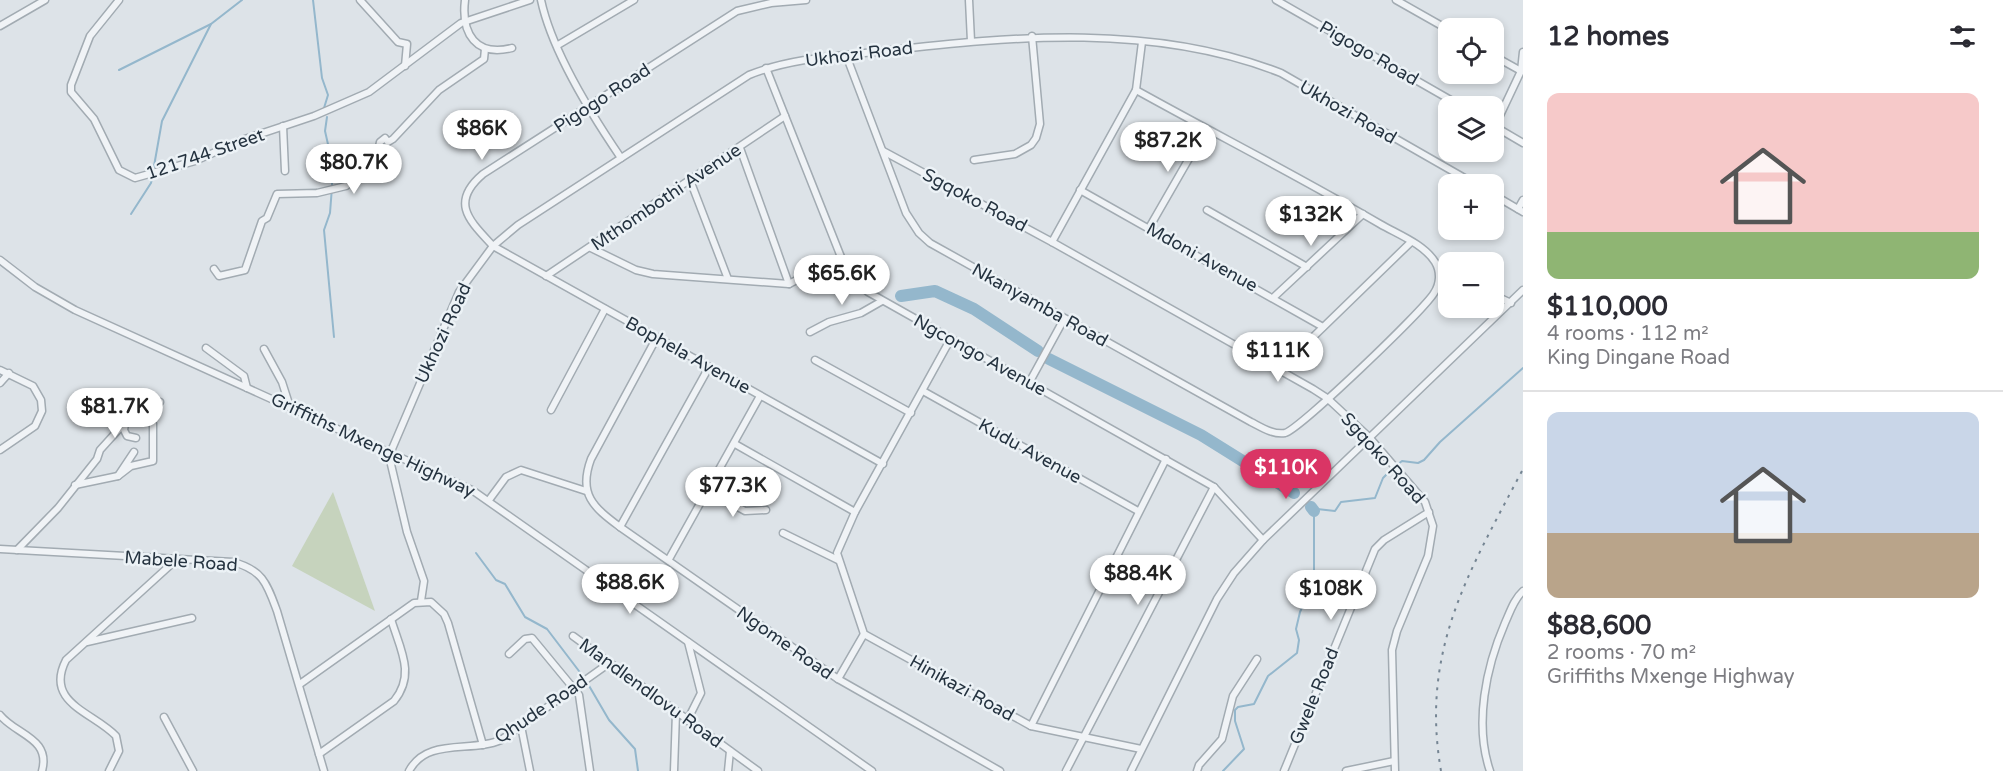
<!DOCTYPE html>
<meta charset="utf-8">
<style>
body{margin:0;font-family:"Varela Round",sans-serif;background:#f2f2f3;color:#2b2b33;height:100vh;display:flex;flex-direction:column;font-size:22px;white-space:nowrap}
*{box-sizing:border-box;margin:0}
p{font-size:20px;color:#7c7c81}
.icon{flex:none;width:33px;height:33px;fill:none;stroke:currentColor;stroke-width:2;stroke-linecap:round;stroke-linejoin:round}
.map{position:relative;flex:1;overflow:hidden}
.side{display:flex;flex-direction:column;background:#fff;width:480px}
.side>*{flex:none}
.buttons{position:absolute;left:1438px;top:18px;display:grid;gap:12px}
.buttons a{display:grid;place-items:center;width:66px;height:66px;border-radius:12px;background:#fff;box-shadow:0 3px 9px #0003;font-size:30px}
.price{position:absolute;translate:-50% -51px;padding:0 14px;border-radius:21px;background:#fff;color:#222;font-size:20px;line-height:39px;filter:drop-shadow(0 2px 3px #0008)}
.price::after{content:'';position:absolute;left:50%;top:36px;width:18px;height:14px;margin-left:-9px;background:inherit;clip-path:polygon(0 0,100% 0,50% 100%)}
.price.selected{background:#da3565;color:#fff}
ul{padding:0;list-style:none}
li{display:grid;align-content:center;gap:12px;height:318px;padding:0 24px}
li+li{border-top:2px solid #e1e1e2}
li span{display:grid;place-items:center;height:186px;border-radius:12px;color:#555}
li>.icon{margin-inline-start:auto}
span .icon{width:108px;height:108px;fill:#fffc;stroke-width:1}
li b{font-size:26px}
h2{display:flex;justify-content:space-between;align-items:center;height:72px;padding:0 24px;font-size:26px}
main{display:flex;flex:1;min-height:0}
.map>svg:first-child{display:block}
.green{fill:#c6d3bd}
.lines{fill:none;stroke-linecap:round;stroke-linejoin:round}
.stream{stroke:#94b7cc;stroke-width:2}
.river{stroke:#94b7cc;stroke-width:12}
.minor-casing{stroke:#a2abb2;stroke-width:9}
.minor{stroke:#f0f3f6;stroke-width:6}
.rail{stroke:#758593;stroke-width:2;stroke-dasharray:3 6;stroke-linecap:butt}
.labels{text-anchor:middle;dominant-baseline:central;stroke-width:5;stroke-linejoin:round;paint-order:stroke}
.street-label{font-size:18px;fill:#253340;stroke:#ecf2f6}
</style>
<main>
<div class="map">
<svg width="1523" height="771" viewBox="0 0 1523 771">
<rect width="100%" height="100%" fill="#dde3e8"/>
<polygon class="green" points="333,492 375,611 292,566"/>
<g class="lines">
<g class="stream">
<polyline points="313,0 322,78 328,95 324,108"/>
<polyline points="119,70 211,24 242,0"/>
<polyline points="327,117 325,131 332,162 332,187 330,213 324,230 334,337"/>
<polyline points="131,214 151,183 162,121 211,24"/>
<polyline points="1397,465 1402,461 1418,463 1424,460 1440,442 1523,368"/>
<polyline points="476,553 496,580 505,584 525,617 547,629 582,675"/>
<polyline points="588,684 609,720 635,749 638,771"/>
<polyline points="1223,771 1244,749 1235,721 1235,710 1238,707 1254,704 1268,676 1297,653 1299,640 1296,629 1300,612 1314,581 1314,511 1317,509 1335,511 1341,502 1375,498 1383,478 1390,471"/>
</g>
<g class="river">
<polyline points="901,296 935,291 974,309 1038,351"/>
<polyline points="1049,359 1201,435 1294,493"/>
<polyline points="1311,507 1314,511"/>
</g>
<g class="minor-casing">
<g id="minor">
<polyline points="119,0 90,36 71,85 71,92 94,119 119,170 135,178 195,161 242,140 314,116 369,92 461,23 530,0"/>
<polyline points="360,0 398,42 407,44 405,66"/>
<path d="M465,0C461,34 476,57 512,48"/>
<path d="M541,0C552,52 591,114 621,158"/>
<path d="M806,0L771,3L737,11L483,174C449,203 470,221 493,246L883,464"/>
<polyline points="969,0 971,41"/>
<polyline points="1276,0 1461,106"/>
<polyline points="1396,0 1449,30"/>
<polyline points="0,26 45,0"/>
<polyline points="558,45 634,0"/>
<path d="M846,55L906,213L919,233L930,243L1251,422C1261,427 1273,435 1285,433C1300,429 1424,310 1434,293C1440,284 1441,272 1435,262C1424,244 1397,234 1380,224C1300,177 1217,135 1136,90L1142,42"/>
<polyline points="1494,56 1521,71"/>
<polyline points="766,68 841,257 857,283 868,292 1214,487 1263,540"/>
<polyline points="283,126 285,171"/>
<polyline points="1494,126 1523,143"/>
<polyline points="1495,126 1521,71 1523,52"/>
<polyline points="740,148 789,284"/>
<polyline points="883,151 1052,242 1313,389 1327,398 1369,437 1425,502 1433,526 1428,556 1397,631 1392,650 1395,771"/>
<polyline points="974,160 1015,154 1031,145 1036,138 1040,124 1032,36"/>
<polyline points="690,180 728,279"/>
<polyline points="1080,190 1323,327"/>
<polyline points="1494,195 1523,212"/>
<polyline points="1518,209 1523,200"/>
<polyline points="1207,210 1307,267"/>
<polyline points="1149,228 1206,129"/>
<polyline points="1052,242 1136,90"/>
<polyline points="591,248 636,270 653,274 789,284 841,257"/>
<polyline points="0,260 35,287 75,310 472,490 872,771"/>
<polyline points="214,269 219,276 245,270 262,221 267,218 277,194 317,193 346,186 377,157 380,142 385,138 388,142 393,139 439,90 484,59 485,49"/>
<polyline points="546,276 785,116"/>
<polyline points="1439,282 1449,282"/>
<polyline points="1494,295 1511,303"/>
<polyline points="1274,297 1363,214"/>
<polyline points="810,332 829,322 861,313 882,301"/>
<path d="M657,337L591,459C578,494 593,507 620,527L838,679L1000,771"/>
<polyline points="950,340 855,512 837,553 864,634 1031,726 1141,749"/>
<polyline points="206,348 244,376 247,388"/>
<polyline points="264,349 282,382 290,407"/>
<polyline points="815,360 911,413"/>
<polyline points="0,370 33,386 41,400 42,411 35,426 0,450"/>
<polyline points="1279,370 1411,242"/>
<polyline points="0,383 9,373"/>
<polyline points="1029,383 1064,319"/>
<polyline points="923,391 1138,511"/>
<polyline points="551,410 605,309"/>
<polyline points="125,424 124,430 127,436 136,438"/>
<polyline points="735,444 855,512"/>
<polyline points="134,452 118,476 131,466 153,461 153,424 147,413"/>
<polyline points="75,485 118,476"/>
<polyline points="709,491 745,511 766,510"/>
<polyline points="489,500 506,477 521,470 586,491"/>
<polyline points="620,527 709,367"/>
<polyline points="783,533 838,560"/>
<path d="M0,549L233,562C263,570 267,584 277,611L324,771"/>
<polyline points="17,550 58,508 97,459 100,450 139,407 147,413 160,402"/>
<polyline points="669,559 760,396"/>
<path d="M421,601L424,581L407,532L389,456L459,292L493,246L518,225L749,75C791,58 838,56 883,51C1015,36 1154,23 1281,73L1475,184"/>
<polyline points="573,636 758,771"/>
<polyline points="87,642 192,618"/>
<polyline points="509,654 525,639 532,638 579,695 590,771"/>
<polyline points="838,679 864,634"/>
<polyline points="300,684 414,603 431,602 444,614 448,623 483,745"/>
<path d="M0,715C16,735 51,738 42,771"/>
<polyline points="164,717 193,771"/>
<polyline points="687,721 701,693 688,642"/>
<polyline points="521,726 530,771"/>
<polyline points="1031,726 1166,459"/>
<path d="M319,754L394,701C416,674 400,649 391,619"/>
<path d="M109,771L119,751L116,736C93,712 44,703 66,660L177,559"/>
<path d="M409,771C427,737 471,753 501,740L608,664"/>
<polyline points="674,771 676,713"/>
<polyline points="728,771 730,751"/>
<polyline points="1066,771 1214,487"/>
<polyline points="1131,771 1217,599 1234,573 1263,540 1523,290"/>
<polyline points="1197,771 1199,765 1222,739 1233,696 1257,659"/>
<polyline points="1284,771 1375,549 1384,540 1429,512"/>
<polyline points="1346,771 1394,761"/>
<path d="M1490,771C1474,724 1486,667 1505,623C1510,612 1514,599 1523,591"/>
</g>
</g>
<use href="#minor" class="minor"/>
<path class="rail" d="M1441,771C1420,650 1469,572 1523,469"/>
</g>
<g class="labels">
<g class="street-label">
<text transform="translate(1369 53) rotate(30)">Pigogo Road</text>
<text transform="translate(859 54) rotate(-7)">Ukhozi Road</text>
<text transform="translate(602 98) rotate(-33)">Pigogo Road</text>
<text transform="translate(1348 112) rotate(30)">Ukhozi Road</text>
<text transform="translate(205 154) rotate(-19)">121744 Street</text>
<text transform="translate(666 197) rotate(-34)">Mthombothi Avenue</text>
<text transform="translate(975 200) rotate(28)">Sgqoko Road</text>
<text transform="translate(1202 257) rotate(29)">Mdoni Avenue</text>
<text transform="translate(1040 305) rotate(29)">Nkanyamba Road</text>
<text transform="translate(443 333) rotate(-65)">Ukhozi Road</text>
<text transform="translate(688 355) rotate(29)">Bophela Avenue</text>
<text transform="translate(980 355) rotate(29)">Ngcongo Avenue</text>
<text transform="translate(373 445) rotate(25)">Griffiths Mxenge Highway</text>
<text transform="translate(1030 451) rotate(29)">Kudu Avenue</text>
<text transform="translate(1383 458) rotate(48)">Sgqoko Road</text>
<text transform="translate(181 561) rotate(4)">Mabele Road</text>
<text transform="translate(785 643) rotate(35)">Ngome Road</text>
<text transform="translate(962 688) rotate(29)">Hinikazi Road</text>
<text transform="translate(651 693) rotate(36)">Mandlendlovu Road</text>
<text transform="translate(1314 696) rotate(-68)">Gwele Road</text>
<text transform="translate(541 709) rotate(-34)">Qhude Road</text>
</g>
</g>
</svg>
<div class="buttons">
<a><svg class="icon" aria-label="locate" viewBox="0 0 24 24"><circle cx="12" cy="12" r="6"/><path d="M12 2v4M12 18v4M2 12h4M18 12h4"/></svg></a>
<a><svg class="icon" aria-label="layers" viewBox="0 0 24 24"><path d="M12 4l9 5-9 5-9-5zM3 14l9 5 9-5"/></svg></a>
<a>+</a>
<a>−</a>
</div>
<b class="price" style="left:482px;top:161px">$86K</b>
<b class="price" style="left:1168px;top:173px">$87.2K</b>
<b class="price" style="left:354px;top:195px">$80.7K</b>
<b class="price" style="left:1311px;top:247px">$132K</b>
<b class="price" style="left:842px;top:306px">$65.6K</b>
<b class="price" style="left:1278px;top:383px">$111K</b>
<b class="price" style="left:115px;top:439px">$81.7K</b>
<b class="price selected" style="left:1286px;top:500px">$110K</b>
<b class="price" style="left:733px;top:518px">$77.3K</b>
<b class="price" style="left:1138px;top:606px">$88.4K</b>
<b class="price" style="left:630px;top:615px">$88.6K</b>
<b class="price" style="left:1331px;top:621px">$108K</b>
</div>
<section class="side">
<h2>12 homes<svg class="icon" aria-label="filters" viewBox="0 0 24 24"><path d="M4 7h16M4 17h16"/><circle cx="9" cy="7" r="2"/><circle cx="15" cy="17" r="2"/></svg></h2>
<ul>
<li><span style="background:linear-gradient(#f6c9c9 75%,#8fb573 0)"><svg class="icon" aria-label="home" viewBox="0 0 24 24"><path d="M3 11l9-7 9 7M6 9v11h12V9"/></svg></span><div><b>$110,000</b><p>4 rooms · 112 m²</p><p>King Dingane Road</p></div></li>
<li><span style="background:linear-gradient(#c9d6e8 65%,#b9a48a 0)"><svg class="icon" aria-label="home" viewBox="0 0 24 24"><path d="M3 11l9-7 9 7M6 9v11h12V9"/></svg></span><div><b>$88,600</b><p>2 rooms · 70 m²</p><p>Griffiths Mxenge Highway</p></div></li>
</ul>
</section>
</main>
